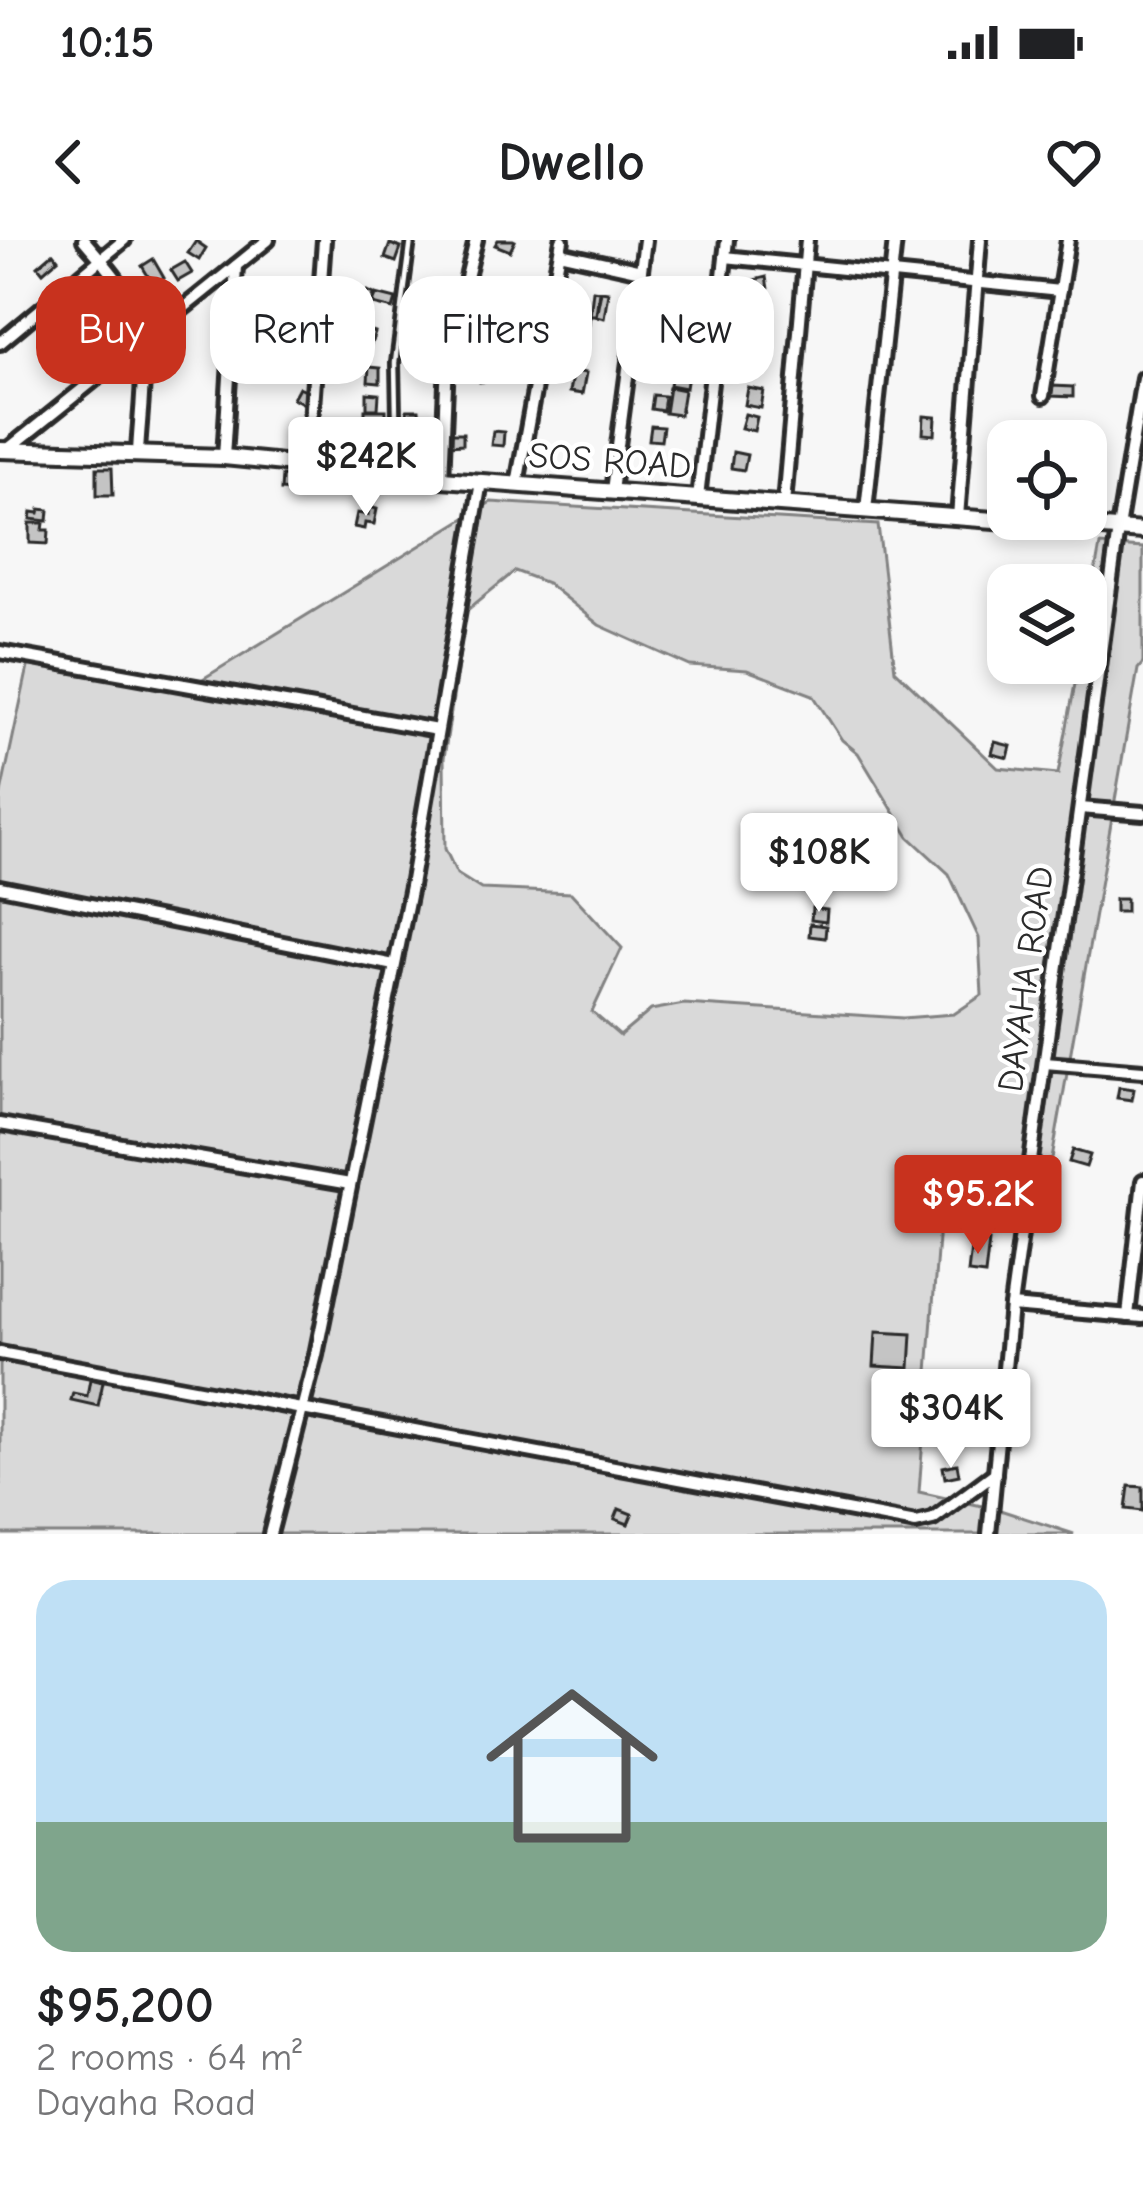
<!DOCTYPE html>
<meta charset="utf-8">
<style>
body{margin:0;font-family:"Comic Neue",sans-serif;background:#f6f6f6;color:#202124;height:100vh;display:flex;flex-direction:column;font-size:45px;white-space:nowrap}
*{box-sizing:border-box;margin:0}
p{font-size:39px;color:#757577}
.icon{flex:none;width:66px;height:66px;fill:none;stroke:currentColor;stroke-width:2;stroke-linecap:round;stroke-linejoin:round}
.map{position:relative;height:1294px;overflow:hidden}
.panel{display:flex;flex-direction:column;background:#fff;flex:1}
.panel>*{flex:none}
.hud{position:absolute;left:36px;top:36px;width:1071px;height:108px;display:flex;gap:24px}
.fabs{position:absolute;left:987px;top:180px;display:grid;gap:24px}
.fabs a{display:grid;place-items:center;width:120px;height:120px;border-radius:24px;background:#fff;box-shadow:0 6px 18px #0003;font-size:60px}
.price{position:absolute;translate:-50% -102px;padding:0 27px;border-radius:12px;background:#fff;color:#222;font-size:39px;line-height:78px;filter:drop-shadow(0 3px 6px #0008)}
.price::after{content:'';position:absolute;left:50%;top:72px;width:36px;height:27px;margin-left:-18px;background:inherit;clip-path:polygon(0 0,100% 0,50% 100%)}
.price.current{background:#c8321e;color:#fff}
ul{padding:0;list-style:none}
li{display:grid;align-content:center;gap:24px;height:636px;padding:0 36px}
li+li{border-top:3px solid #e0e0e0}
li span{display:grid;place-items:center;height:372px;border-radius:36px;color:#555}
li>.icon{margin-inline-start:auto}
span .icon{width:216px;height:216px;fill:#fffc;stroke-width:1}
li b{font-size:51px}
.chip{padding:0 42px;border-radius:36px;background:#fff;box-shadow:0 6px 18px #0003;font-size:42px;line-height:108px}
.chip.current{background:#c8321e;color:#fff}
.status{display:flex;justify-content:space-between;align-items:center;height:84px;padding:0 60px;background:#fff;direction:ltr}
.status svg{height:33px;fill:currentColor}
header{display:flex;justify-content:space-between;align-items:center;height:156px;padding:0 36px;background:#fff;font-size:54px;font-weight:600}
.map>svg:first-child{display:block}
.green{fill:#d9d9d9;stroke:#828282;stroke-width:3;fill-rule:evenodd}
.building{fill:#c4c4c4;stroke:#2b2b2b;stroke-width:3}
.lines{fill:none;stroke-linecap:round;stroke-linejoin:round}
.lane-casing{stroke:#2b2b2b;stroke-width:14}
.street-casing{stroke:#2b2b2b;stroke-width:20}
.secondary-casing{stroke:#2b2b2b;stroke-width:22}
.lane{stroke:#fff;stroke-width:4.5}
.street{stroke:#fff;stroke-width:10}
.secondary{stroke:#fff;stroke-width:14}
.labels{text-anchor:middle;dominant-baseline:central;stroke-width:9;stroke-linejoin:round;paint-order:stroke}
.street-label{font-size:36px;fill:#2b2b2b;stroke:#fff}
</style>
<div class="status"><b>10:15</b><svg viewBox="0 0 49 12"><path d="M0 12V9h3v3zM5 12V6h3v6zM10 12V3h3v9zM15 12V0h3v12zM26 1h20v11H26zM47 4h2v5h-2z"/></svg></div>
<header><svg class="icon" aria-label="back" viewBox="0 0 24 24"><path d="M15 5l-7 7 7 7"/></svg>Dwello<svg class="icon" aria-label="heart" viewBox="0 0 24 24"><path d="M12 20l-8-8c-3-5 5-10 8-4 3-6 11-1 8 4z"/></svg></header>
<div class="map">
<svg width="1143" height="1294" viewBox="0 0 1143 1294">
<rect width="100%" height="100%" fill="#f7f7f7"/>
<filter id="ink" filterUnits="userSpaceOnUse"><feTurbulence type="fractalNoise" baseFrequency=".00833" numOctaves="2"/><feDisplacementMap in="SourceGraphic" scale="24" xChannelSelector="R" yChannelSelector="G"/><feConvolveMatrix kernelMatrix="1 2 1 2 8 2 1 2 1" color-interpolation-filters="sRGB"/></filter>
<g filter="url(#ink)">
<path class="green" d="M491,262L878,285L895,430L998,528L1058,534L1079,423H1086V383L1100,305L1143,308V423L1138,429L1052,919L941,958L919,1252L1000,1270L1074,1294H0V558L31,413L188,448ZM515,331L547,343L599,385L690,426L747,430L813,455L842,500L858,513L909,597L949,634L979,698L982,755L954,774L903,778L684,764L651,770L620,796L592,772L622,708L571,653L481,649L457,634L445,609L444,518L466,371Z"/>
<g class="building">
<polygon points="498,0 513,0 515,1 510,11 495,5"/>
<polygon points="196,1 206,8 199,20 188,13"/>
<polygon points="390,4 401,8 396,22 385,18"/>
<polygon points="53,13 58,19 43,32 38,26"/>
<polygon points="153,19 164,38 153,44 142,26"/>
<polygon points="185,22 192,33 178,41 171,30"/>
<polygon points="766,37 768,49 753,53 750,41"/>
<polygon points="430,44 448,47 447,57 429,55"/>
<polygon points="593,50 599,51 596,75 590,75"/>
<polygon points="368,51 374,54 371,71 360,65"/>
<polygon points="601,51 608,52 604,78 596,76"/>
<polygon points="376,54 396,59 393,69 373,64"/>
<polygon points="58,58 67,78 50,85 46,77 52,75 47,62"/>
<polygon points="359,66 369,71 363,83 353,79"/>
<polygon points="772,67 773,82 759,83 759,68"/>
<polygon points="576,75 590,76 587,98 573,96"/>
<polygon points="363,89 375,93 370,107 357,103"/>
<polygon points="661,103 673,104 672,120 660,120"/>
<polygon points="478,110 491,110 493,141 480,142"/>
<polygon points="298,111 324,123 319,133 293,121"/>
<polygon points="369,127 380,128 380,143 368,142"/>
<polygon points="573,131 586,133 582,154 569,152"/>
<polygon points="672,133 688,135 686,148 670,145"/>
<polygon points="1052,146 1073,147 1073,157 1051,156"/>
<polygon points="299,147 310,152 304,164 293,158"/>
<polygon points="669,147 684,150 680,175 665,173"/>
<polygon points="748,148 764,151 761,168 745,165"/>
<polygon points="367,153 379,154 378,169 367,169"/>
<polygon points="653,155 665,156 663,171 651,169"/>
<polygon points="365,170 386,170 386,184 365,183"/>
<polygon points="407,170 419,170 420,184 408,185"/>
<polygon points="745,174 757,177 754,191 741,188"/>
<polygon points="924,176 936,177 935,195 923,194"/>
<polygon points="317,177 331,182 326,194 313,189"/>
<polygon points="364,186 377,186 376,201 363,200"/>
<polygon points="651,186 663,187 661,201 649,200"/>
<polygon points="493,191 504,192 503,206 491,205"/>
<polygon points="448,193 463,193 463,204 449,205"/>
<polygon points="733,212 747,215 744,230 731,228"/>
<polygon points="97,228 112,228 113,255 97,255"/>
<polygon points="282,236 295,237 294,251 281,250"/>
<polygon points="369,267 377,269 374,284 365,283 364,289 354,287 357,273 368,275"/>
<polygon points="40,269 49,270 48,281 31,279 32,272 39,273"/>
<polygon points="30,283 44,283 43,290 49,290 48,304 30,303"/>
<polygon points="995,502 1011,506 1008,518 992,514"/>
<rect x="1115" y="659" width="11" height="13"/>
<polygon points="812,668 827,670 826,682 811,680"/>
<polygon points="810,684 826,686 825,698 809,696"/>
<polygon points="1119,847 1134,849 1132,860 1117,858"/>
<polygon points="1073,910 1090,915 1086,927 1069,922"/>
<polygon points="972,999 989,1001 985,1035 968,1033"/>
<polygon points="876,1092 912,1094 910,1128 874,1126"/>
<polygon points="90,1139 103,1142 98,1166 71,1160 73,1153 87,1156"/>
<polygon points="957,1224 959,1235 945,1238 943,1227"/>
<polygon points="1129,1246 1143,1247 1143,1271 1126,1269"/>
<polygon points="619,1269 632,1274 628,1284 615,1279"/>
</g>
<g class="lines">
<g class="lane-casing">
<polyline id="lane" points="397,228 395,123 411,0"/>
</g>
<g class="street-casing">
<g id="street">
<path d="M84,0C100,19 120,40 130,62C152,108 140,164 138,213"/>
<polyline points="560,13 641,31"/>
<polyline points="725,17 1060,51"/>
<polyline points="0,103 124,0"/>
<polyline points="1143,138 1118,289 1011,1066 1143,1077"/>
<polyline points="1043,156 1068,0"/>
<polyline points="7,210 268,0"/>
<polyline points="224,217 236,26"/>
<polyline points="308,223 324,0"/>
<polyline points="442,239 447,121 476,0"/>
<polyline points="517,244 562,0"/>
<polyline points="612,251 645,0"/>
<polyline points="698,258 727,0"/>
<polyline points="784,264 807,0"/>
<polyline points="866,270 895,0"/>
<polyline points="958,277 980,0"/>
<polyline points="0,412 437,490"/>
<polyline points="1080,568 1143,573"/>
<polyline points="0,647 394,725"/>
<polyline points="1045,823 1143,831"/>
<polyline points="0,884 350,944"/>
<polyline points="1128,1076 1143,941"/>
<polyline points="0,1113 916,1283 933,1279 995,1233"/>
<polyline points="270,1294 316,1115 411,646 481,242"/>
<polyline points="989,1294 1011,1066"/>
</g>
</g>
<g class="secondary-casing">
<polyline id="secondary" points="0,210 224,217 442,239 1143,291"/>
</g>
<use href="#lane" class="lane"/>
<use href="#street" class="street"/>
<use href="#secondary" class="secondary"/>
</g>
</g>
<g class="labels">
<g class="street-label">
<text transform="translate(610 221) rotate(4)">SOS ROAD</text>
<text transform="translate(1026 739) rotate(-82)">DAYAHA ROAD</text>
</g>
</g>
</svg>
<div class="fabs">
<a><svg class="icon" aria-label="locate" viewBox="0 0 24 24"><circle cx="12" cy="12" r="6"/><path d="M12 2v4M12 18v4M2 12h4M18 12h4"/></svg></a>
<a><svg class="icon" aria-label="layers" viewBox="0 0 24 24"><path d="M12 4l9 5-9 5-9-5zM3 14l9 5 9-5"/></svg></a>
</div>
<b class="price" style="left:366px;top:279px">$242K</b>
<b class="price" style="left:819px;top:675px">$108K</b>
<b class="price current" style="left:978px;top:1017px">$95.2K</b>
<b class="price" style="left:951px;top:1231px">$304K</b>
<div class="hud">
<a class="chip current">Buy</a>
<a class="chip">Rent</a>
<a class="chip">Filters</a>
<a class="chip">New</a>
</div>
</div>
<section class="panel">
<ul>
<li><span style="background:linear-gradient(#bfe0f5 65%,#7fa58c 0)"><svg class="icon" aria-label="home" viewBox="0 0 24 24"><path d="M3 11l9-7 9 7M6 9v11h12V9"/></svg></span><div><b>$95,200</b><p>2 rooms · 64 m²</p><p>Dayaha Road</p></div></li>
</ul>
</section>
